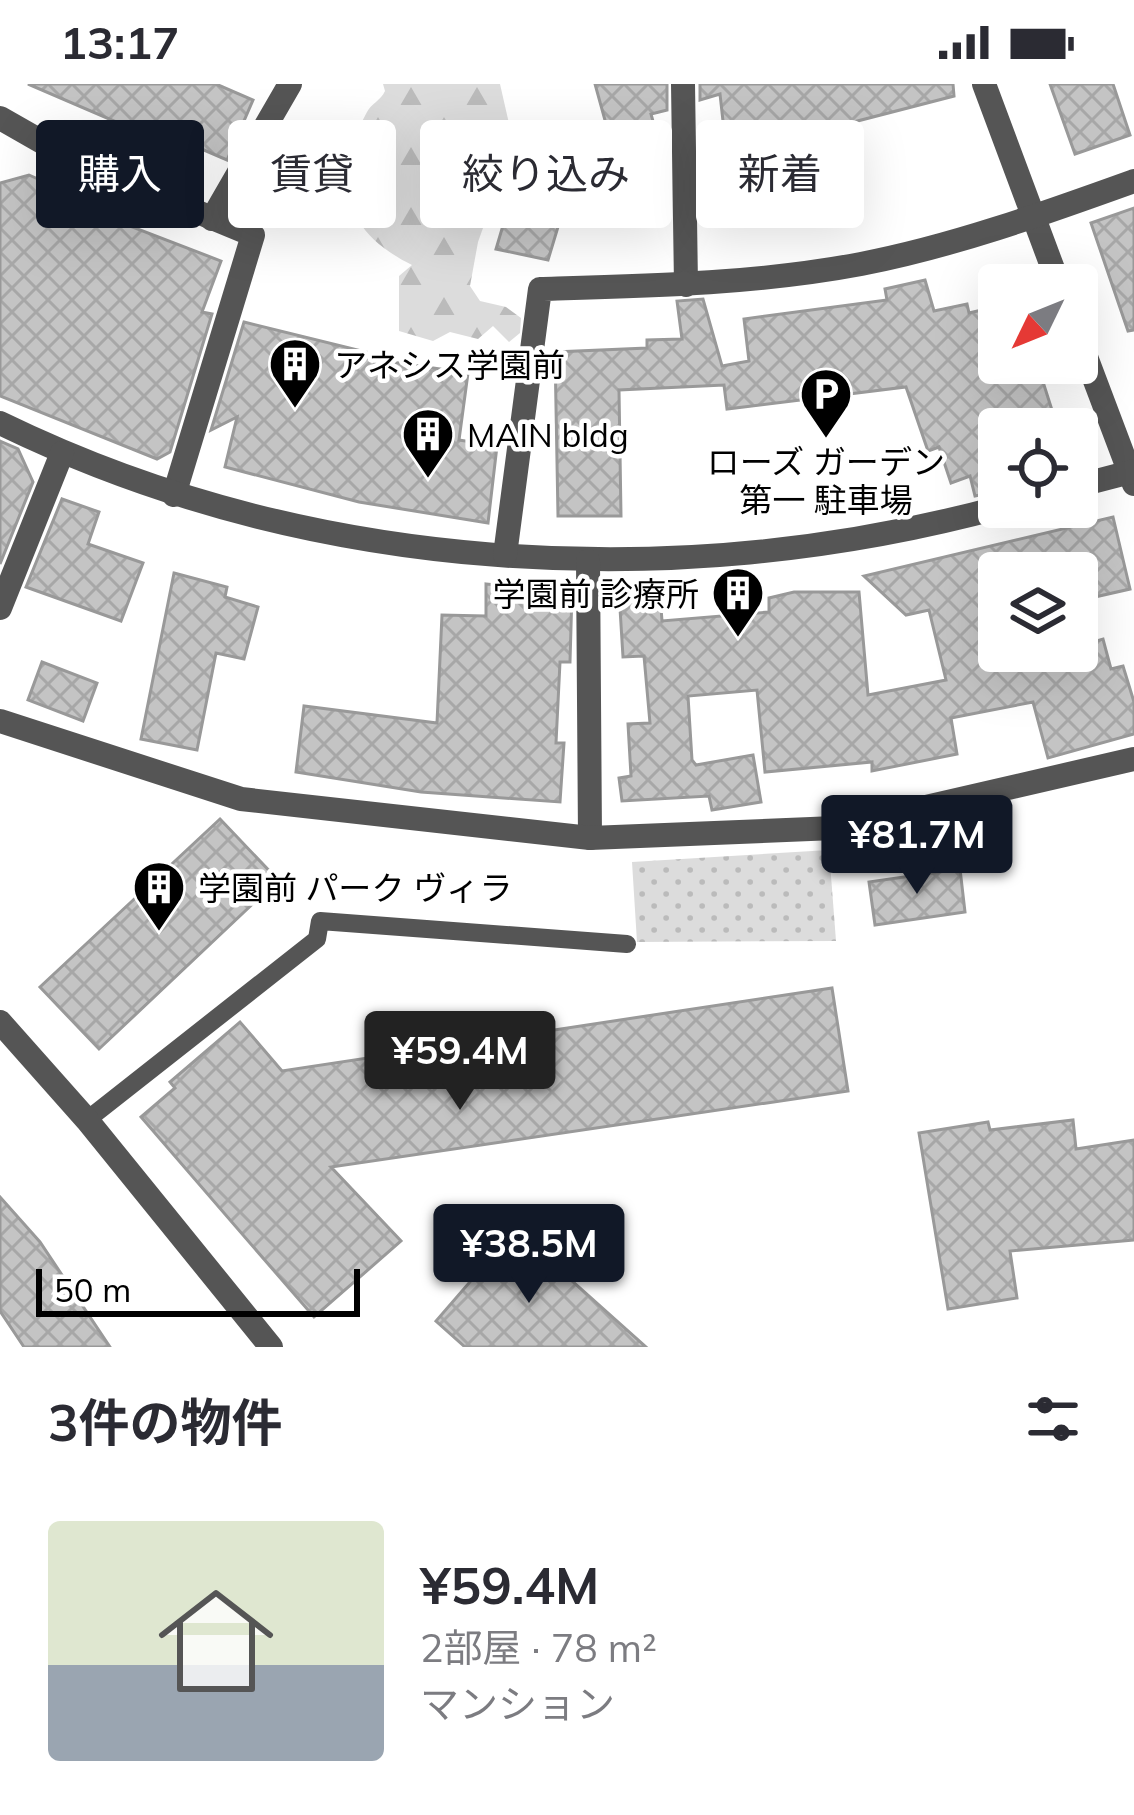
<!DOCTYPE html>
<html lang="ja">
<meta charset="utf-8">
<style>
body{margin:0;font-family:Mulish,"Noto Sans JP",sans-serif;background:#f7f7f7;color:#2b2b33;height:100vh;display:flex;flex-direction:column;font-size:45px;white-space:nowrap}
*{box-sizing:border-box;margin:0}
p{font-size:39px;color:#7c7c81}
.icon{flex:none;width:66px;height:66px;fill:none;stroke:currentColor;stroke-width:2;stroke-linecap:round;stroke-linejoin:round}
.map{position:relative;height:1263px;overflow:hidden}
.details{display:flex;flex-direction:column;background:#fff;flex:1}
.details>*{flex:none}
.hud{position:absolute;left:36px;top:36px;width:1062px;height:108px;display:flex;gap:24px}
.needle{width:78px;rotate:227deg}
.fabs{position:absolute;left:978px;top:180px;display:grid;gap:24px}
.fabs a{display:grid;place-items:center;width:120px;height:120px;border-radius:12px;background:#fff;box-shadow:0 12px 48px #0002;font-size:60px}
.scale{position:absolute;left:36px;bottom:30px;width:324px;box-sizing:border-box;padding-left:12px;border:6px solid #000;border-top:0;font-size:33px;line-height:42px;white-space:nowrap;color:#000;-webkit-text-stroke:9px #fff;paint-order:stroke}
.price{position:absolute;translate:-50% -102px;padding:0 27px;border-radius:12px;background:#111827;color:#fff;font-size:39px;line-height:78px;filter:drop-shadow(0 3px 6px #0008)}
.price::after{content:'';position:absolute;left:50%;top:72px;width:36px;height:27px;margin-left:-18px;background:inherit;clip-path:polygon(0 0,100% 0,50% 100%)}
.price.current{background:#222;color:#fff}
ul{padding:0;list-style:none}
li{display:flex;align-items:center;gap:36px;height:300px;padding:0 48px}
li+li{border-top:3px solid #e1e1e2}
li span{display:grid;place-items:center;flex:none;width:336px;height:240px;border-radius:12px;color:#555}
li>.icon{margin-inline-start:auto}
span .icon{width:144px;height:144px;fill:#fffc;stroke-width:1}
li b{font-size:51px}
h2{display:flex;justify-content:space-between;align-items:center;height:144px;padding:0 48px;font-size:51px}
.pill{padding:0 42px;border-radius:12px;background:#fff;box-shadow:0 12px 48px #0002;font-size:42px;line-height:108px}
.pill.current{background:#111827;color:#fff}
.status{display:flex;justify-content:space-between;align-items:center;height:84px;padding:0 60px;background:#fff;direction:ltr}
.status svg{height:33px;fill:currentColor}
.map>svg:first-child{display:block}
.grass{fill:url(#grass-dots)}
.forest{fill:url(#forest-firs)}
.building{fill:url(#building-cross-hatch);stroke:#999;stroke-width:3}
.lines{fill:none;stroke-linecap:round;stroke-linejoin:round}
.lane{stroke:#555;stroke-width:18}
.street{stroke:#555;stroke-width:24}
.labels{text-anchor:middle;dominant-baseline:central;stroke-width:9;stroke-linejoin:round;paint-order:stroke}
.poi-label{font-size:33px;fill:#000;stroke:#fff;text-anchor:start}
</style>
<div class="status"><b>13:17</b><svg viewBox="0 0 49 12"><path d="M0 12V9h3v3zM5 12V6h3v6zM10 12V3h3v9zM15 12V0h3v12zM26 1h20v11H26zM47 4h2v5h-2z"/></svg></div>
<div class="map">
<svg width="1134" height="1263" viewBox="0 0 1134 1263">
<defs>
<pattern id="grass-dots" width="8" height="8" patternUnits="userSpaceOnUse" patternTransform="scale(3)"><rect width="8" height="8" fill="#dcdcdc"/><path d="M2 2h.1M6 6h.1" fill="none" stroke="#bbb" stroke-width="1.8" stroke-linecap="round"/></pattern>
<pattern id="forest-firs" width="22" height="20" patternUnits="userSpaceOnUse" patternTransform="scale(3)"><rect width="22" height="20" fill="#dcdcdc"/><path d="M5 1l3.5 6h-7zM16 11l3.5 6h-7z" fill="#bbb"/></pattern>
<pattern id="building-cross-hatch" width="8" height="8" patternUnits="userSpaceOnUse" patternTransform="scale(3)"><rect width="8" height="8" fill="#c4c4c4"/><path d="M0 0l8 8M0 8l8-8" fill="none" stroke="#a7a7a7"/></pattern>
</defs>
<rect width="100%" height="100%" fill="#fff"/>
<polygon class="grass" points="829,766 836,857 637,858 632,778"/>
<path class="forest" d="M383,0H500L510,44L498,72L503,88L478,158L470,202L480,217L506,223L521,234L520,249L509,258L493,242L478,255L450,248L433,257L399,247V192L412,181C343,147 330,95 367,28C371,20 381,16 385,7Z"/>
<g class="building">
<polygon points="28,0 216,0 253,16 227,76 190,60 186,68"/>
<polygon points="595,0 667,0 667,26 651,30 658,56 614,69"/>
<polygon points="700,0 953,0 954,12 780,57 779,48 755,51 755,42 724,46 720,10 700,16"/>
<polygon points="1050,0 1113,0 1130,51 1075,70"/>
<polygon points="523,74 574,90 548,176 496,165"/>
<polygon points="29,91 92,119 88,126 221,177 202,228 212,230 170,368 157,375 0,312 0,99"/>
<polygon points="1134,124 1134,246 1128,247 1091,139"/>
<polygon points="925,196 934,227 967,220 969,229 999,222 999,279 1037,279 1058,345 999,345 999,407 975,412 970,392 951,399 939,363 928,367 906,303 727,325 724,301 619,306 621,432 558,432 555,268 647,264 647,256 682,255 677,217 703,215 722,282 749,277 744,235 887,216 885,205"/>
<polygon points="244,238 366,268 364,274 468,289 459,356 497,362 488,439 359,418 225,383 237,333 211,346"/>
<polygon points="0,357 18,365 33,398 0,480"/>
<polygon points="62,415 99,428 88,460 143,479 121,537 26,503"/>
<polygon points="1113,433 1130,505 1077,517 1077,489 999,489 999,585 1103,555 1111,585 1123,582 1134,618 1134,650 1048,674 1033,618 951,634 957,670 872,687 872,678 765,688 757,606 688,612 692,676 696,681 753,671 761,718 712,726 709,712 622,717 619,694 631,692 628,640 650,639 644,572 623,573 619,508 660,510 662,537 769,528 769,514 794,508 859,508 868,611 946,596 929,526 906,531 864,492"/>
<polygon points="174,489 227,503 225,513 258,523 244,575 216,569 197,666 141,655"/>
<polygon points="486,500 572,508 570,578 560,578 556,659 564,659 560,718 421,708 296,688 304,622 437,639 442,531 486,532"/>
<polygon points="42,578 97,599 83,637 28,616"/>
<polygon points="220,735 278,796 99,965 40,903"/>
<polygon points="960,785 965,828 875,841 869,798"/>
<polygon points="832,904 848,1007 331,1083 401,1157 314,1233 141,1033 175,1004 170,998 240,938 282,987"/>
<polygon points="1073,1036 1076,1065 1134,1056 1134,1156 1010,1167 1017,1214 948,1225 919,1049 988,1038 990,1046"/>
<polygon points="0,1113 40,1158 110,1263 24,1263 0,1227"/>
<polygon points="515,1146 646,1263 465,1263 436,1237"/>
</g>
<g class="lines">
<polyline class="lane" points="87,1036 317,855 320,837 627,860"/>
<g class="street">
<polyline points="683,0 686,201"/>
<polyline points="984,0 1059,201"/>
<polyline points="0,34 79,79 253,151 174,411"/>
<polyline points="212,135 290,0"/>
<polyline points="1077,249 1134,400"/>
<path d="M0,339C308,489 672,512 1001,423"/>
<polyline points="1077,402 1134,387"/>
<path d="M505,471L540,205C647,202 755,200 861,180C954,162 1045,129 1134,97"/>
<polyline points="588,477 590,754"/>
<polyline points="0,524 62,369"/>
<polyline points="0,637 241,715 590,754 835,744 1134,675"/>
<polyline points="0,938 87,1036 271,1263"/>
</g>
</g>
<defs>
<g id="building-pin" transform="scale(2.7)"><path d="M0 17L-7.5 6A9.5 9.5 0 1 1 7.5 6Z" fill="#000" stroke="#fff"/><path d="M-4-6H4V6H1V3H-1V6H-4ZM-2.5-4.3h1.7v1.8h-1.7ZM.8-4.3h1.7v1.8H.8ZM-2.5-1h1.7V.8h-1.7ZM.8-1h1.7V.8H.8Z" fill="#fff"/></g>
<g id="parking-pin" transform="scale(2.7)"><path d="M0 17L-7.5 6A9.5 9.5 0 1 1 7.5 6Z" fill="#000" stroke="#fff"/><path d="M-3.5-5.5H1a3.5 3.5 0 0 1 0 7H-1V5.5H-3.5ZM-1-3.4V-.6H.8a1.4 1.4 0 0 0 0-2.8Z" fill="#fff"/></g>
</defs>
<g fill-rule="evenodd">
<use href="#building-pin" x="295" y="280"/>
<use href="#parking-pin" x="826" y="310"/>
<use href="#building-pin" x="428" y="350"/>
<use href="#building-pin" x="738" y="509"/>
<use href="#building-pin" x="159" y="803"/>
</g>
<g class="labels">
<g class="poi-label">
<text x="334" y="280">アネシス学園前</text>
<text x="467" y="350">MAIN bldg</text>
<text x="826" y="377" text-anchor="middle">ローズ ガーデン<tspan x="826" dy="38">第一 駐車場</tspan></text>
<text x="699" y="509" text-anchor="end">学園前 診療所</text>
<text x="198" y="803">学園前 パーク ヴィラ</text>
</g>
</g>
</svg>
<div class="fabs">
<a><svg class="needle" viewBox="-14 -14 28 28"><path d="M0-13l5 13h-10z" fill="#e53935"/><path d="M0 13l5-13h-10z" fill="#7c7c81"/></svg></a>
<a><svg class="icon" aria-label="locate" viewBox="0 0 24 24"><circle cx="12" cy="12" r="6"/><path d="M12 2v4M12 18v4M2 12h4M18 12h4"/></svg></a>
<a><svg class="icon" aria-label="layers" viewBox="0 0 24 24"><path d="M12 4l9 5-9 5-9-5zM3 14l9 5 9-5"/></svg></a>
</div>
<div class="scale">50 m</div>
<b class="price" style="left:917px;top:813px">¥81.7M</b>
<b class="price current" style="left:460px;top:1029px">¥59.4M</b>
<b class="price" style="left:529px;top:1222px">¥38.5M</b>
<div class="hud">
<a class="pill current">購入</a>
<a class="pill">賃貸</a>
<a class="pill">絞り込み</a>
<a class="pill">新着</a>
</div>
</div>
<section class="details">
<h2>3件の物件<svg class="icon" aria-label="filters" viewBox="0 0 24 24"><path d="M4 7h16M4 17h16"/><circle cx="9" cy="7" r="2"/><circle cx="15" cy="17" r="2"/></svg></h2>
<ul>
<li><span style="background:linear-gradient(#dfe7d0 60%,#9aa5b1 0)"><svg class="icon" aria-label="home" viewBox="0 0 24 24"><path d="M3 11l9-7 9 7M6 9v11h12V9"/></svg></span><div><b>¥59.4M</b><p>2部屋 · 78 m²</p><p>マンション</p></div></li>
</ul>
</section>
